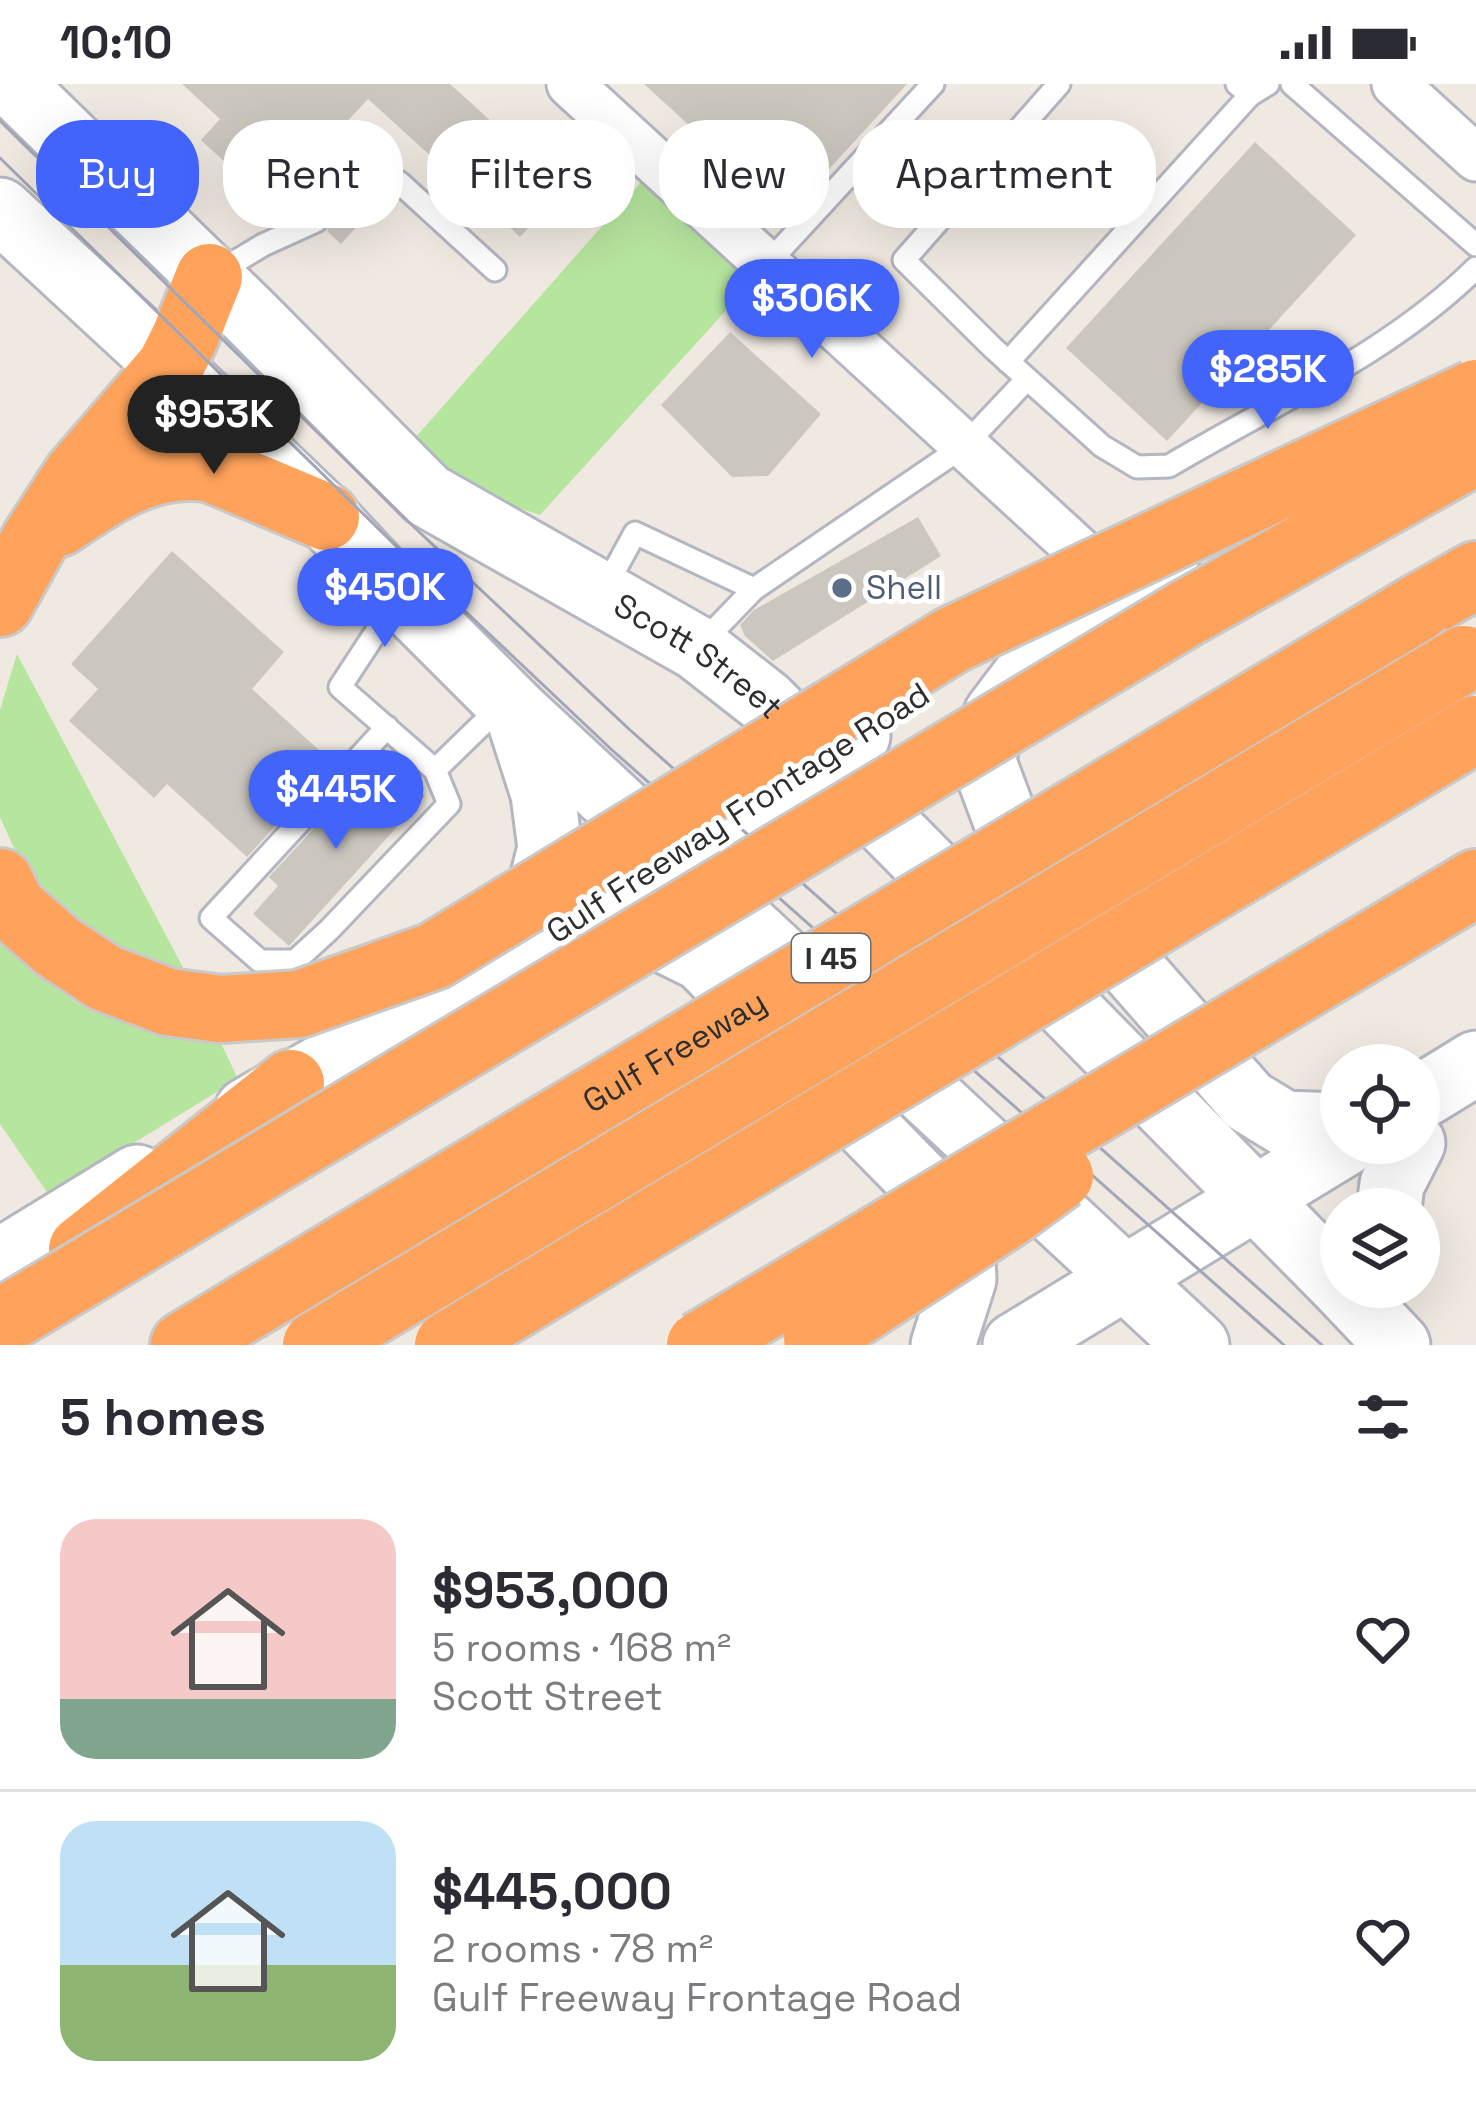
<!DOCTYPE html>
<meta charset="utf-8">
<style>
body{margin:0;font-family:"Space Grotesk",sans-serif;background:#f7f7f7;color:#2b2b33;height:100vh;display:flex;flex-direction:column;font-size:45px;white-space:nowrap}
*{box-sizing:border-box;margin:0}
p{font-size:39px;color:#7c7c81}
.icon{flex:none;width:66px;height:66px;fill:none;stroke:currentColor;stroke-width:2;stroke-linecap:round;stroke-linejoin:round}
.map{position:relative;height:1261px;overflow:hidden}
.side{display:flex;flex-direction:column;background:#fff;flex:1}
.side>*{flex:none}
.top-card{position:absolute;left:36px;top:36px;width:1404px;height:108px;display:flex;gap:24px}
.controls{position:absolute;left:1320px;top:960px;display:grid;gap:24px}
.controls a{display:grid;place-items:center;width:120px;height:120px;border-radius:50%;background:#fff;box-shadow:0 12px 48px #0002;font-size:60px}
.price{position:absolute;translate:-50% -102px;padding:0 27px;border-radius:42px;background:#4264fb;color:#fff;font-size:39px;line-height:78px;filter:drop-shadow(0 3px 6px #0008)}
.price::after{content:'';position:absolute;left:50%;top:72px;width:36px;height:27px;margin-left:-18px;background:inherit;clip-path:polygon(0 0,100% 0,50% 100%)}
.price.on{background:#222;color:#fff}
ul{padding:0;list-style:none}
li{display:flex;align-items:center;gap:36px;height:300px;padding:0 60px}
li+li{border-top:3px solid #e1e1e2}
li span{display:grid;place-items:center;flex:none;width:336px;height:240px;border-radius:36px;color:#555}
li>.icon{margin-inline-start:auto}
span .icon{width:144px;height:144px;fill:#fffc;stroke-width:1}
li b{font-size:51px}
h2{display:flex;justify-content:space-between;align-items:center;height:144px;padding:0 60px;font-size:51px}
.chip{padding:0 42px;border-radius:48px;background:#fff;box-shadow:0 12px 48px #0002;font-size:42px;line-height:108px}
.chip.on{background:#4264fb;color:#fff}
.status{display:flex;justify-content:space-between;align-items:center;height:84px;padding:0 60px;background:#fff;direction:ltr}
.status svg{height:33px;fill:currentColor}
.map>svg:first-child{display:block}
.green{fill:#b6e59e}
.building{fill:#cbc7bf}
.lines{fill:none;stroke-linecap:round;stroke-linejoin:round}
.lane-casing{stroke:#b4b7c1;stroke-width:27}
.street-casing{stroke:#b4b7c1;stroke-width:51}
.secondary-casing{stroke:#b4b7c1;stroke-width:69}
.highway-casing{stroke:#c9c9c9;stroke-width:72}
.lane{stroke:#fff;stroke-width:21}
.street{stroke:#fff;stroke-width:45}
.secondary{stroke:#fff;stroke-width:63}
.highway{stroke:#ffa35c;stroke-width:66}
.tram{stroke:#a3a6b8;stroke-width:3}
.highway-bridge-casing{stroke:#c9c9c9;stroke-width:72;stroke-linecap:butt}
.highway-bridge{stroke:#ffa35c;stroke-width:66}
.service-dot{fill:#5c6f8a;stroke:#fff;stroke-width:4.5}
.labels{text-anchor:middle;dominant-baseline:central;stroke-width:10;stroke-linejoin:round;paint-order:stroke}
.shield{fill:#fff;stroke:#6d6d6d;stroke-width:3}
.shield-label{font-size:30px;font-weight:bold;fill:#2e2e2e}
.service-label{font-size:33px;fill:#4e5e75;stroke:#fff;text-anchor:start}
.street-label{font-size:33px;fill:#2e2e2e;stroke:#fff}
</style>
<div class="status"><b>10:10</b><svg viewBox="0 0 49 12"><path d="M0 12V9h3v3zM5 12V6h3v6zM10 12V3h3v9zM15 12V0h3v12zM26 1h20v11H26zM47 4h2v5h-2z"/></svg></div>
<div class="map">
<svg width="1476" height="1261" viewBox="0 0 1476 1261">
<rect width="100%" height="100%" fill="#efe9e1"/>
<g class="green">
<polygon points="642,97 752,198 540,431 492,415 452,390 414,355"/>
<polygon points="17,570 187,891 144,880 53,824 22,782 0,733 0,626"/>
<polygon points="0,857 5,864 78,920 151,949 220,957 238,995 49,1111 0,1040"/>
</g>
<g class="building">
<polygon points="182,0 450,0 565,104 520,153 368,15 318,69 340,90 336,102 341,111 353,115 363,110 376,121 341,160 327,147 331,137 326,126 316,122 304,126 298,121 285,134 201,56 220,35"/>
<polygon points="644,0 907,0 787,131"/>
<polygon points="1255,58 1356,151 1167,357 1066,264"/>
<polygon points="730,248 821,330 768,392 732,393 661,321"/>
<polygon points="918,433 941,472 773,577 745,552 740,541 754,526"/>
<polygon points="172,467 284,568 252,605 333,679 247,773 167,700 154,714 69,637 98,605 71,580"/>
<polygon points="389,679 425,712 289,862 253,830 278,802 269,793 355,700 364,707"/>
</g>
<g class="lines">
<g class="lane-casing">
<g id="lane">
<path d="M1059,0L904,176L993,264L1102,362L1137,383L1169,382C1273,320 1389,270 1476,184"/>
<polyline points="1237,0 1250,11 1268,0"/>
<polyline points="1292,0 1476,161"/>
<polyline points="351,100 373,81 401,100 495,186"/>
<polyline points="767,180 933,0"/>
<polyline points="215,190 263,161 316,137"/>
<polyline points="1008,278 1250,11"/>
<polyline points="604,506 635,449 754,505"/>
<polyline points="699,562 754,505 964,362 1027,295"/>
<polyline points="387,643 211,834 260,877 295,877 329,846 449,720 435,686 340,603 397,516"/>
<polyline points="435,686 503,620"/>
</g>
</g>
<g class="street-casing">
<g id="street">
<polyline points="570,0 1108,493"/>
<polyline points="1395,0 1476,74"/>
</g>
</g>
<g class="secondary-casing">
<g id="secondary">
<path id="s1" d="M12,0L252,234L427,411L697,564L766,618L1341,1201"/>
<polyline points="0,126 170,283 326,433 379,490 517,628 1197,1261"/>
<polyline points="1169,467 1036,577 996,630 983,676 1008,743 1248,1017 1284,1039 1341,1041"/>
<polyline points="518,632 543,710 550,764 530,843"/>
<polyline points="607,849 635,842 702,875 961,1139 964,1195 943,1261"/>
<polyline points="1419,1014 1476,979"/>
<polyline points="247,1026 521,868 628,796 858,652"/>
<polyline points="1389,1125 1392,1100 1413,1059"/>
<polyline points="0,1177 137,1093"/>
<polyline points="1343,1203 1398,1261"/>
<polyline points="1015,1261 1346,1059"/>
</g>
</g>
<g class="highway-casing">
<g id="highway">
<path d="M59,439C105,407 154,374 212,385L326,433"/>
<polyline points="0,519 36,454 77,391 170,283 185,253 209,193"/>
<polyline points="1416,525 1476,491"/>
<polyline points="0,798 12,823 58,863"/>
<polyline points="1402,843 1476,799"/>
<polyline points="82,1165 291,999"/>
<polyline points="184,1261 247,1223"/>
</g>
</g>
<use href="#lane" class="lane"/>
<use href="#street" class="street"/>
<use href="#secondary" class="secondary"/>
<use href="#highway" class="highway"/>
<g class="tram">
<polyline points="0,37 414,443 630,646 1322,1261"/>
<polyline points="0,74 395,461 612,666 1284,1261"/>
</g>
<g class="highway-bridge-casing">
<g id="highway-bridge">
<polyline points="58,863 105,894 168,918 220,925 299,920 434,872 952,556 1476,309"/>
<path id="s2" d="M247,1223L1416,525"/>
<polyline points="0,1239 1185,530 1476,367"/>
<polyline points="817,1254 1011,1128 1060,1092"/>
<polyline points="316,1261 1464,575"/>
<polyline points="448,1261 1476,645"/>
<polyline points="700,1261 1402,843"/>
</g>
</g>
<use href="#highway-bridge" class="highway-bridge"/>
</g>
<circle class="service-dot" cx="842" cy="504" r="12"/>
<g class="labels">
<rect class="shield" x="792" y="850" width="78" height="48" rx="9"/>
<g class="shield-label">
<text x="831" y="874">I 45</text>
</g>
<g class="service-label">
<text x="866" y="504">Shell</text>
</g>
<g class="street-label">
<text stroke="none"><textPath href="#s1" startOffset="900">Scott Street</textPath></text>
<text transform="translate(738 729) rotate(-33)">Gulf Freeway Frontage Road</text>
<text stroke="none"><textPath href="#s2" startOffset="498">Gulf Freeway</textPath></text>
</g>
</g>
</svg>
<div class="controls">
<a><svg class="icon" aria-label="locate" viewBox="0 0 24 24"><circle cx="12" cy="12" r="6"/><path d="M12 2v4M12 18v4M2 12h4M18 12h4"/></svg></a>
<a><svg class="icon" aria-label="layers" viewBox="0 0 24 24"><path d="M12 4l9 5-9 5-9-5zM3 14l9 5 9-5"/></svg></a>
</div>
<b class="price" style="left:812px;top:277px">$306K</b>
<b class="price" style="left:1268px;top:348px">$285K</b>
<b class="price on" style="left:214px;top:393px">$953K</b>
<b class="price" style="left:385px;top:566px">$450K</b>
<b class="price" style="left:336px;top:768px">$445K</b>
<div class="top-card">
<a class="chip on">Buy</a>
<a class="chip">Rent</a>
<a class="chip">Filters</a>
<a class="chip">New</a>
<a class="chip">Apartment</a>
</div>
</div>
<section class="side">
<h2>5 homes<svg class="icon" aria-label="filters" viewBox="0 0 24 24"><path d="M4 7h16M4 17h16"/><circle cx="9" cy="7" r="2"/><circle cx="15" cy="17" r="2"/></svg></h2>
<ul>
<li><span style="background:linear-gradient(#f6c9c9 75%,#7fa58c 0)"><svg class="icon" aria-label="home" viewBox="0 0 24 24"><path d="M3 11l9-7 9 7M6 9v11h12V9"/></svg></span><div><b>$953,000</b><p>5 rooms · 168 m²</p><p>Scott Street</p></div><svg class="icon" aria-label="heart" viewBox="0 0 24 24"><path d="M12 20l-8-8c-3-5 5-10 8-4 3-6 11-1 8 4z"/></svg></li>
<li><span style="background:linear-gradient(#bfe0f5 60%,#8fb573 0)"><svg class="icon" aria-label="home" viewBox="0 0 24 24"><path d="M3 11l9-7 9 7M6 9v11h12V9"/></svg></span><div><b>$445,000</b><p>2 rooms · 78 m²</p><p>Gulf Freeway Frontage Road</p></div><svg class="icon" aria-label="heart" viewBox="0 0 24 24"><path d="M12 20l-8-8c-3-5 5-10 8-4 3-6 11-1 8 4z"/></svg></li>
</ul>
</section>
